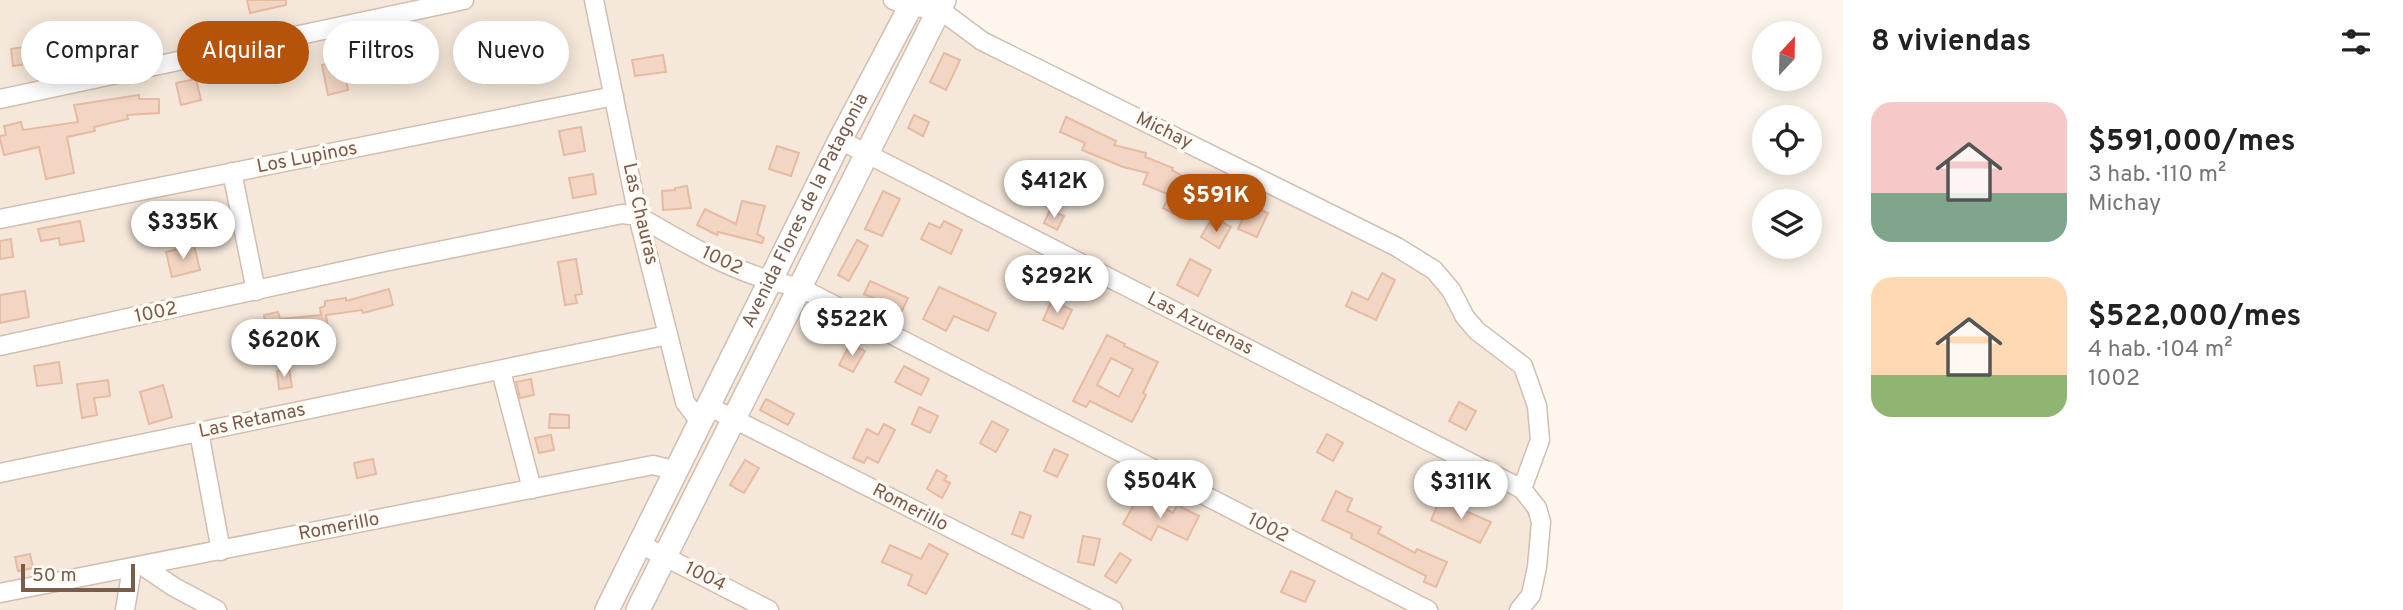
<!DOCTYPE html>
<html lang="es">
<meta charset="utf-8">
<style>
body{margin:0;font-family:Overpass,sans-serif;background:#f6f6f6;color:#222;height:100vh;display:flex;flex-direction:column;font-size:26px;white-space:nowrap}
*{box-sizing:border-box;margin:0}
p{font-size:23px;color:#767676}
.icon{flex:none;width:38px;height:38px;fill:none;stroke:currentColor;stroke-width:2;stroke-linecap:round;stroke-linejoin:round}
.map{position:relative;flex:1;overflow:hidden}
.side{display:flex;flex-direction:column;background:#fff;width:560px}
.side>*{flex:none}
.hud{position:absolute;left:21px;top:21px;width:665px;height:63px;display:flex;gap:14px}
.needle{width:46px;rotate:22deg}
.buttons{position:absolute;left:1752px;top:21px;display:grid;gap:14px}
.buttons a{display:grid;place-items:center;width:70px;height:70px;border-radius:50%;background:#fff;box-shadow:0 4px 18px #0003;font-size:35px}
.scale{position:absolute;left:21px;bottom:18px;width:114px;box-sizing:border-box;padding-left:7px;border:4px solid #7a5c4d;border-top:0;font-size:19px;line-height:24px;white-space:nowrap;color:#7a5c4d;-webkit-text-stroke:5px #fffaf3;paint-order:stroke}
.price{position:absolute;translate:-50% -60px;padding:0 16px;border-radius:24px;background:#fff;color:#222;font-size:23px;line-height:46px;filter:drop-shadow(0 2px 4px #0008)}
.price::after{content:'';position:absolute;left:50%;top:42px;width:21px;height:16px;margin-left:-10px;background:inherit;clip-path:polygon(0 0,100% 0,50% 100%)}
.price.selected{background:#b45309;color:#fff}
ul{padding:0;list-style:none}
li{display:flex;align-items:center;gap:21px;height:175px;padding:0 28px}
li span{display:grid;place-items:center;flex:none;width:196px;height:140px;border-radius:21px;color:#555}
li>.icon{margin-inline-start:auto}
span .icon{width:84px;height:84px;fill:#fffc;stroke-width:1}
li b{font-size:30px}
h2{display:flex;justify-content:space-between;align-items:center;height:84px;padding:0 28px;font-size:30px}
.pill{padding:0 24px;border-radius:32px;background:#fff;box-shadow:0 4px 18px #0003;font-size:24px;line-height:63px}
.pill.selected{background:#b45309;color:#fff}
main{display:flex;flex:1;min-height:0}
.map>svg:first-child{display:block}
.residential{fill:#f5e8da}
.building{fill:#f3d5c3;stroke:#e6bba3;stroke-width:2;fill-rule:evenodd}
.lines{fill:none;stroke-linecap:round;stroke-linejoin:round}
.minor-casing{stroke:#d1beb0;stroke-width:21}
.tertiary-casing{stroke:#d1beb0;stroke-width:26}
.minor{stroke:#fff;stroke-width:18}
.tertiary{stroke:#fff;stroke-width:23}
.labels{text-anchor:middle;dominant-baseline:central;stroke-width:7;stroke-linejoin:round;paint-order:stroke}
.street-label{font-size:19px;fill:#7a5c4d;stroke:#fffaf3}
</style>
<main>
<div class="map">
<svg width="1843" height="610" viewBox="0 0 1843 610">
<rect width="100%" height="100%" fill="#fdf6ec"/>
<polygon class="residential" points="0,0 940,0 939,9 1397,247 1451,290 1511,355 1540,440 1522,489 1541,522 1519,610 0,610"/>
<g class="building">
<polygon points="247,0 286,0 286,5 250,13"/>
<polygon points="43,44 46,61 13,66 11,49"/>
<polygon points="944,53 960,60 946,90 930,82"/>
<polygon points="663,55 666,72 635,76 632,60"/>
<polygon points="342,60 348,90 328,95 322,65"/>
<polygon points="196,79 201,100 181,105 176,83"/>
<polygon points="139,95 139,99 159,99 159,113 127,115 128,119 94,127 95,131 67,137 74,173 46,179 39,147 4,155 0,139 0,136 6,135 4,126 21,122 23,130 78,122 74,105"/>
<polygon points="914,115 929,122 923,136 908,128"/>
<polygon points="1066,117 1116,141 1114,145 1146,153 1145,157 1173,168 1172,170 1202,187 1190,209 1180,203 1174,214 1163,208 1170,195 1143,184 1148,173 1123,167 1082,150 1085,143 1060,132"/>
<polygon points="581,127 585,151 564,155 559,131"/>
<polygon points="777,146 799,153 791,176 769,169"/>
<polygon points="593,174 596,194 573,198 569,178"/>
<polygon points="687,186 691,208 663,210 662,191 675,190 675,188"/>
<polygon points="883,191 900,199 882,236 865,229"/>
<polygon points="742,201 765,206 757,234 764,238 762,243 718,232 717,235 697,225 705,209 736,224"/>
<polygon points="1249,205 1268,213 1257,237 1238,229"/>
<polygon points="1050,210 1064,216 1057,230 1044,223"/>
<polygon points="80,221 84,241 60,245 59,238 41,241 38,229"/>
<polygon points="944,221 962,230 951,254 921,239 929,223 940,228"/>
<polygon points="1220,221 1231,227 1219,248 1201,237 1209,223 1217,227"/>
<polygon points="11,239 13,257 0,259 0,241"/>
<polygon points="857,240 868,246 849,281 838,275"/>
<polygon points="194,245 200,270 172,277 166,252"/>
<polygon points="576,259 582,294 575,295 577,303 565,305 558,262"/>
<polygon points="1190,259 1211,270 1198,296 1177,285"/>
<polygon points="1024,272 1040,280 1032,297 1016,288"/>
<polygon points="1382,273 1395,280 1376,320 1346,306 1352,292 1368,300"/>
<polygon points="870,281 908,298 902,311 864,294"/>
<polygon points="939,287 996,313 988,331 954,316 946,331 923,319"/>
<polygon points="389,289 393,305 363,313 362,310 326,315 331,347 317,349 315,338 269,346 264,315 278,312 280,319 321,315 320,308 325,306 325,301 346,298 346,301"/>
<polygon points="25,291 29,317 0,323 0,295"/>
<polygon points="1052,300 1072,310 1063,329 1043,320"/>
<path d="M1107,335L1125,344L1124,346L1158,362L1143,393L1146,395L1132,422L1090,401L1086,407L1073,401ZM1111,358L1133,369L1119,397L1097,385Z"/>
<polygon points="850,344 865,351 853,372 839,365"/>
<polygon points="59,362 62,383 37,386 34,366"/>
<polygon points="904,366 929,379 921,395 895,382"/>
<polygon points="289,369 292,387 279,389 277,371"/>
<polygon points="531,379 534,395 520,398 516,382"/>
<polygon points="108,380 110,396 94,398 97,415 82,418 77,384"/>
<polygon points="163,385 172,417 149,424 140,392"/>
<polygon points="766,399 794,414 788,425 760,410"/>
<polygon points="1459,402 1476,411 1466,430 1449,421"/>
<polygon points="919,407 938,416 930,433 912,424"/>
<polygon points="550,414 569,415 569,428 549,428"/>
<polygon points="992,421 1008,430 996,452 980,443"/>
<polygon points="884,424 895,430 878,463 867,457 864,463 853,458 867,429 878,435"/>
<polygon points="1327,434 1343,443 1333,461 1317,452"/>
<polygon points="551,435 554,450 539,453 535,438"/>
<polygon points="1054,449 1068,455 1057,477 1044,471"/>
<polygon points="373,459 376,474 357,478 354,463"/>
<polygon points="745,460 759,468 744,493 730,485"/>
<polygon points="937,470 947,476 944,480 950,483 942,498 927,489"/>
<polygon points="1336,491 1352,499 1347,511 1381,527 1378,533 1415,553 1417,549 1447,562 1436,587 1424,582 1426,576 1351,538 1352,534 1322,520"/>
<polygon points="1147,498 1173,513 1177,505 1199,516 1187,540 1158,526 1151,540 1123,524 1136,501 1143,505"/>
<polygon points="1440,500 1491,522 1480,543 1431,520"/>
<polygon points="1020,512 1031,516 1023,538 1012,534"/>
<polygon points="1083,536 1100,539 1094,565 1078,562"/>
<polygon points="929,544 948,554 926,594 908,585 912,575 882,562 890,545 921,559"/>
<polygon points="1120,553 1131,560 1116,583 1105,576"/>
<polygon points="30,554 33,568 18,571 15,557"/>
<polygon points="1291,571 1315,581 1305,602 1281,592"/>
</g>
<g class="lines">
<g class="minor-casing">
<g id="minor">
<polyline points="594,0 638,216 685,402 700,422"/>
<polyline points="893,0 910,7 939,9 982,41 1397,247 1434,270 1451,290 1465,317 1477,331 1523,366 1537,406 1540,440 1522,489"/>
<polyline points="0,99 464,0"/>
<polyline points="840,140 1522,489 1537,508 1541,522 1537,567 1531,595 1519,610"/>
<polyline points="232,172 256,291"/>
<polyline points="0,219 614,96"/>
<path d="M0,346L384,262L622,214L638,216C690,246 740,277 799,287L1428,610"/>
<polyline points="501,371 532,489"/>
<polyline points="708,406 1113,610"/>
<polyline points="199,432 221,551"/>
<polyline points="0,473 668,335"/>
<polyline points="640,544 769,610"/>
<polyline points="143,566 174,587 217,610"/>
<polyline points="0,593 653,465 677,471"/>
<polyline points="125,610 132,568"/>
</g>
</g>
<g class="tertiary-casing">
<g id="tertiary">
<path id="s1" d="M607,610L840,140L914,0"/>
<polyline points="638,610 944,0"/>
</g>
</g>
<use href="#minor" class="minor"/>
<use href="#tertiary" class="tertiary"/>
</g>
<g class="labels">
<g class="street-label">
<text transform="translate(1164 131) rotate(26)">Michay</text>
<text transform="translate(307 158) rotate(-11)">Los Lupinos</text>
<text stroke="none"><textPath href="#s1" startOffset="446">Avenida Flores de la Patagonia</textPath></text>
<text transform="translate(640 214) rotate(77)">Las Chauras</text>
<text transform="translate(722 261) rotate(25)">1002</text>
<text transform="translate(156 313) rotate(-12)">1002</text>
<text transform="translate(1200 324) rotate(27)">Las Azucenas</text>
<text transform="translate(252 421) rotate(-12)">Las Retamas</text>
<text transform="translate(910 508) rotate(27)">Romerillo</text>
<text transform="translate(339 527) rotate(-11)">Romerillo</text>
<text transform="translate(1268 528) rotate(27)">1002</text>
<text transform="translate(705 577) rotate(27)">1004</text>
</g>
</g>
</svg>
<div class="buttons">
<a><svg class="needle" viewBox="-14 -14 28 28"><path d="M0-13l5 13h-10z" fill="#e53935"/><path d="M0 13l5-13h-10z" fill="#767676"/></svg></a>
<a><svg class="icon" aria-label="locate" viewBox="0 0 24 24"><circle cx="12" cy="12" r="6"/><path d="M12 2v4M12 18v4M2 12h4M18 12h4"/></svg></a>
<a><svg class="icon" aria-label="layers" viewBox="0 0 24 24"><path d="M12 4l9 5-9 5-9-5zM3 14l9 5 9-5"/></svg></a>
</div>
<div class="scale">50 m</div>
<b class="price" style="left:1054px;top:220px">$412K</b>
<b class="price selected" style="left:1216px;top:234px">$591K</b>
<b class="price" style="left:183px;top:261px">$335K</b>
<b class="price" style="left:1057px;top:315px">$292K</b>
<b class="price" style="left:852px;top:358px">$522K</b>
<b class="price" style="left:284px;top:379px">$620K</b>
<b class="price" style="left:1160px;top:520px">$504K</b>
<b class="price" style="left:1461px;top:521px">$311K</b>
<div class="hud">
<a class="pill">Comprar</a>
<a class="pill selected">Alquilar</a>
<a class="pill">Filtros</a>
<a class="pill">Nuevo</a>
</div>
</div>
<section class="side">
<h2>8 viviendas<svg class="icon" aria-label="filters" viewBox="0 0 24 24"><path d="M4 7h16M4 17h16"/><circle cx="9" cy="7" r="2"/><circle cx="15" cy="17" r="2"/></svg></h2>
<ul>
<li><span style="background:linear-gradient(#f6c9c9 65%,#7fa58c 0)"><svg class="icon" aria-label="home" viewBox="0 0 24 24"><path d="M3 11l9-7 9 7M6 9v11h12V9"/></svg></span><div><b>$591,000/mes</b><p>3 hab. · 110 m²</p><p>Michay</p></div></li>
<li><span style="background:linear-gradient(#ffd9b3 70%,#8fb573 0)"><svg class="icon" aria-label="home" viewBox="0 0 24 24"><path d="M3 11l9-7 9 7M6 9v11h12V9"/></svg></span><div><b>$522,000/mes</b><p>4 hab. · 104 m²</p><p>1002</p></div></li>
</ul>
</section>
</main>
